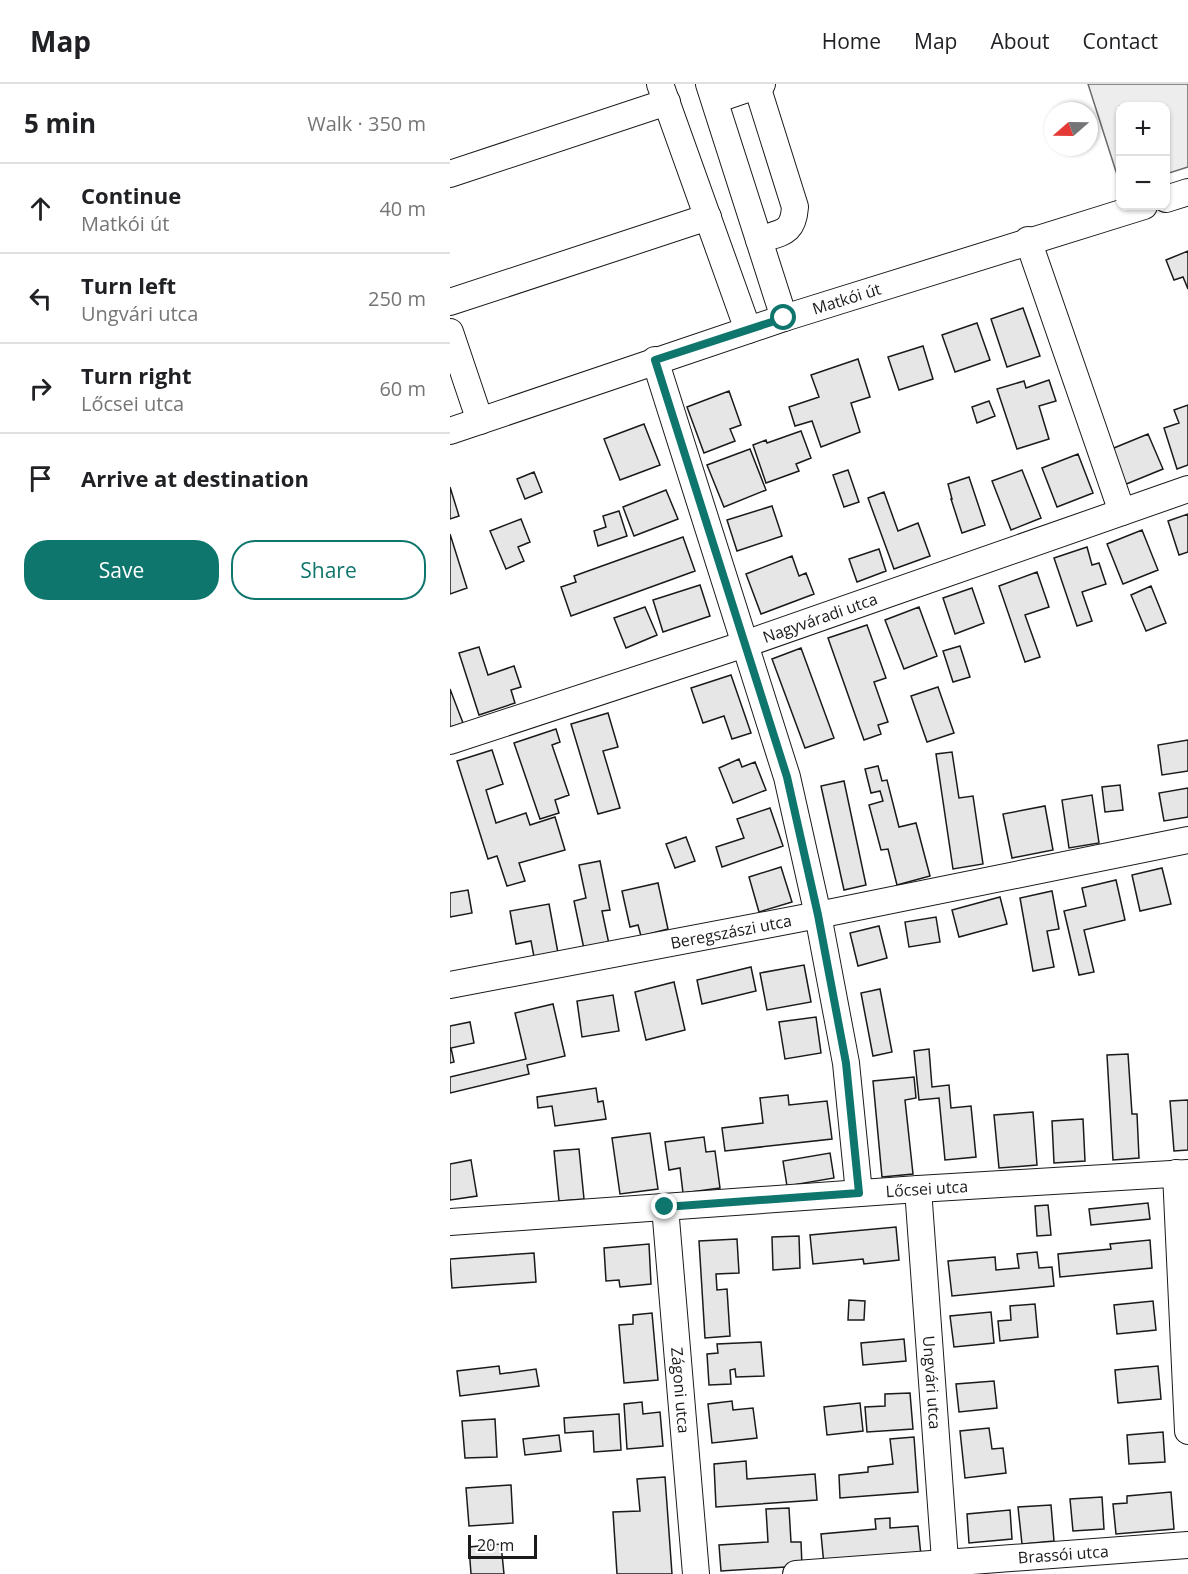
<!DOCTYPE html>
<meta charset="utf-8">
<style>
body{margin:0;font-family:"Open Sans",sans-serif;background:#f6f6f6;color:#202124}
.controls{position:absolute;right:18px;top:18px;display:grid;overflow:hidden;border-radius:12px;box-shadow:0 2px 4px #0004}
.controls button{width:54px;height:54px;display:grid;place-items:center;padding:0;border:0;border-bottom:2px solid #e0e0e0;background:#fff;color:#202124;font:30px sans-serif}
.compass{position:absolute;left:594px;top:18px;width:54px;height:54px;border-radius:50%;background:#fff;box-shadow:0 2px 4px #0004;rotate:250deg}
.scale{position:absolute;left:18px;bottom:15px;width:69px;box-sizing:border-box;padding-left:6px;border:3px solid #1a1a1a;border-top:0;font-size:16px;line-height:21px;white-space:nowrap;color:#1a1a1a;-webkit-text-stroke:4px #fff;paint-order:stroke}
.stop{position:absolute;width:18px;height:18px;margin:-14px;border:4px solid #0f766e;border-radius:50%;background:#fff}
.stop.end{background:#0f766e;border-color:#fff;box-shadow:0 2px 6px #0008}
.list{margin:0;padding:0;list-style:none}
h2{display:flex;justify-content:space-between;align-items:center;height:78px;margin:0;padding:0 24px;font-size:26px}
h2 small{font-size:20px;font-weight:400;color:#757577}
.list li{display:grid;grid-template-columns:39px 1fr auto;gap:18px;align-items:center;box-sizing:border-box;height:90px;padding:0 24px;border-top:2px solid #e0e0e0}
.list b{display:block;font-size:22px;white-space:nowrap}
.list p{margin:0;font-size:20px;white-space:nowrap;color:#757577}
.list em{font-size:20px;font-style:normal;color:#757577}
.actions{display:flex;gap:12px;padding:18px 24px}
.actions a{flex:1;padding:14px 0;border:2px solid #0f766e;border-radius:24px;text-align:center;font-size:21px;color:#0f766e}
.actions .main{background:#0f766e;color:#fff}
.icon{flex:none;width:33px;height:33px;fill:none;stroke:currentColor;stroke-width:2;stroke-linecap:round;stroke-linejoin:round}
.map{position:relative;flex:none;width:738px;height:1490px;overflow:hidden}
header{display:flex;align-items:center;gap:36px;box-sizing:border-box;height:84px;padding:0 30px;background:#fff;border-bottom:2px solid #e0e0e0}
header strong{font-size:28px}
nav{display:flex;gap:33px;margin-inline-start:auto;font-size:21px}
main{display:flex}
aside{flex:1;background:#fff}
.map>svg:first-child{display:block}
</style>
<header>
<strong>Map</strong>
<nav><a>Home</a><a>Map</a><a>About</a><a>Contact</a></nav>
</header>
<main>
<aside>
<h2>5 min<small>Walk · 350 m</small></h2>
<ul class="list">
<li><svg class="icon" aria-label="ahead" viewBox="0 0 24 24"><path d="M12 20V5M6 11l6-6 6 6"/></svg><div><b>Continue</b><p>Matkói út</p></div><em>40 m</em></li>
<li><svg class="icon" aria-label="left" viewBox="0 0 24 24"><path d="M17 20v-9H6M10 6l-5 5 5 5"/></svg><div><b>Turn left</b><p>Ungvári utca</p></div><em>250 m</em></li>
<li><svg class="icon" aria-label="right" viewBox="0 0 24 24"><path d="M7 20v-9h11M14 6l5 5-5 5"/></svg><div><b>Turn right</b><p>Lőcsei utca</p></div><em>60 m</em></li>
<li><svg class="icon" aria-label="arrive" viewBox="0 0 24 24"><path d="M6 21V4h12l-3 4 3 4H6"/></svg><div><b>Arrive at destination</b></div></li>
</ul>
<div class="actions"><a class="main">Save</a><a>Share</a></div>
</aside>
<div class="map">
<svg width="738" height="1490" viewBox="0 0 738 1490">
<rect width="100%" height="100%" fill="#fff"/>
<path fill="#ededed" stroke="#6a6a6a" stroke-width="1.5" d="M638 0H738V83L716 90V22H670V100Z"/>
<path fill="#e6e6e6" stroke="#1a1a1a" stroke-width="1.5" d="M738 167V205L733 193 724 196 716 176Z
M573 224 590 272 557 283 541 235Z
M527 239 540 276 505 288 492 251Z
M473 262 483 295 449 306 438 273Z
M408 275 420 313 401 319 410 348 371 363 362 337 345 342 339 323 369 313 361 291Z
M599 296 606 317 589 322 599 355 567 365 547 305 574 297 576 304Z
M279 307 291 341 280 345 285 357 254 369 237 323Z
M539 317 545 332 527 339 522 323Z
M738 321V381L727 385 714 344 729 339 724 326Z
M194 340 210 381 170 396 154 355Z
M351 347 361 374 346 380 349 387 316 399 303 361 316 356 317 359Z
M698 350 713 385 674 401 659 366Z
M300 365 316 406 274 423 257 381Z
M628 370 643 409 607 423 592 384Z
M398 386 409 418 394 423 383 391Z
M572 386 591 434 561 446 542 397Z
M84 388 92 408 75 415 67 395Z
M519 393 535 441 512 449 501 415H502L498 400Z
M0 403 9 432 0 435Z
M216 406 228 435 184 452 173 423Z
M434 408 448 447 468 439 480 472 444 485 418 414Z
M322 422 332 452 287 467 277 436Z
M169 427 177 452 148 462 144 447 156 443 153 432Z
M738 430V468L729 471 718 437Z
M71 435 80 458 68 463 74 477 56 485 40 447Z
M692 446 708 486 673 500 657 460Z
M0 450 17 504 0 510Z
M233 453 245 487 121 532 111 503 126 498 124 492Z
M637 463 642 481 649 479 656 500 632 508 642 537 627 542 604 474Z
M429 465 436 487 407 498 399 475Z
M342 472 349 492 356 489 364 510 311 530 296 490Z
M587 488 599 523 575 531 590 573 575 578 549 502Z
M250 501 260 532 213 548 203 516Z
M701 502 716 539 696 547 681 511Z
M522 504 534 539 505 550 493 514Z
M195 523 207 551 176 564 164 534Z
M469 523 487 572 454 585 435 536Z
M417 541 436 594 424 598 438 638 428 641 431 650 414 656 378 554Z
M510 562 520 593 503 598 493 567Z
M29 563 38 591 64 582 71 603 61 606 65 619 29 631 9 569Z
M351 564 384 654 355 664 322 575Z
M281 591 301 649 282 655 274 632 253 639 241 604Z
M488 603 504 649 477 658 461 612Z
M0 605 13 639 0 643Z
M158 629 168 663 153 667 170 724 148 730 121 640Z
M106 645 110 658 102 661 119 711 105 716 109 729 90 735 64 659Z
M738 656V687L712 691 708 661Z
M42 666 53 700 36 706 46 739 76 729 80 741 105 733 115 766 69 779 75 797 57 802 47 772 38 775 7 677Z
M502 668 509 714 523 712 533 780 503 785 486 670Z
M289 675 292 683 305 678 316 706 283 719 269 684Z
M428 682 432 697 437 696 449 743 466 739 480 792 447 801 438 765 431 766 419 721 433 717 430 707 421 709 415 685Z
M394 697 416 801 394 806 371 702Z
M670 701 673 726 655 728 652 703Z
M738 704V733L714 737 709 709Z
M642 711 649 759 619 764 612 716Z
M595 722 603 766 562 774 553 730Z
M320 724 333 762 272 783 266 763 294 754 287 735Z
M236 753 245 777 225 784 216 760Z
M150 777 160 826 152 827 159 860 134 865 124 817 136 814 129 781Z
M331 783 342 818 309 828 299 793Z
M712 784 721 820 690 827 682 791Z
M666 796 675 836 634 846 644 888 629 891 614 827 636 822 632 804Z
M208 799 218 845 191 852 188 841 180 843 172 807Z
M18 806 22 829 0 833V809Z
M602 807 609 845 597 847 604 883 583 887 570 814Z
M550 813 557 840 509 853 502 826Z
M99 820 108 869 84 873 81 857 66 860 60 827Z
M486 833 490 858 459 863 455 838Z
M429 842 437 874 408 882 400 849Z
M354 881 361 918 317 926 310 889Z
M301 883 306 907 252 920 247 896Z
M224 898 235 946 196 956 185 908Z
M430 905 442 968 423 972 411 909Z
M163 911 169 947 132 953 127 917Z
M103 920 115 972 77 981 79 990 0 1009V993L76 975 65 929Z
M366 933 371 969 335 975 329 938Z
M20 938 24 959 1 964 4 978 0 979V942Z
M479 965 482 1003 499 1001 501 1024 521 1022 526 1073 495 1076 489 1014 469 1016 464 967Z
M678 970 682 1030H687L689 1074 663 1076 657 971Z
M464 993 466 1014 455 1016 463 1090 432 1093 423 997Z
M146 1004 148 1018 153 1017 156 1035 105 1042 102 1022 88 1024 87 1013Z
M338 1011 339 1021 377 1017 382 1055 275 1067 272 1044 313 1039 310 1014Z
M738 1016V1066L724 1067 720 1017Z
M583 1028 587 1081 549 1084 544 1031Z
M633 1035 635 1077 604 1079 602 1037Z
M200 1049 208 1105 170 1110 162 1054Z
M254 1053 256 1068 265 1067 270 1104 233 1109 230 1084 219 1086 215 1058Z
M129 1065 134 1115 109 1117 104 1067Z
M380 1069 384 1094 337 1102 333 1077Z
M21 1076 27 1112 0 1116V1080Z
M698 1119 700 1135 641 1141 639 1125Z
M598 1121 601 1151 587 1152 585 1122Z
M446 1143 449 1176 414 1180 413 1175 363 1180 360 1151Z
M349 1152 350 1184 323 1186 322 1153Z
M287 1155 289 1189 266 1190 267 1206 277 1205 280 1252 255 1254 249 1157Z
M700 1156 702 1184 610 1193 608 1170 661 1165 660 1160Z
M199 1160 201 1200 170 1203 169 1196 156 1197 154 1164Z
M587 1168 589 1184 602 1183 604 1202 502 1212 498 1177 545 1173 546 1186 569 1184 567 1170Z
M84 1169 86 1198 2 1204 0 1175Z
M399 1216 415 1217 414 1236H398Z
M703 1217 706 1246 667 1250 664 1221Z
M585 1220 588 1253 550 1257 548 1237 561 1236 560 1222Z
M541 1228 544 1259 504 1263 500 1232Z
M202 1229 208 1296 174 1299 169 1241 183 1240V1231Z
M454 1255 456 1277 413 1281 411 1259Z
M311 1258 314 1292 286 1293 285 1285 280 1286 281 1300 259 1301 257 1270 268 1269 267 1260Z
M49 1282 50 1290 86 1285 89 1302 10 1312 7 1287Z
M708 1282 711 1315 668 1319 665 1286Z
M544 1297 547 1324 509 1328 506 1300Z
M460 1309 463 1345 417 1348 415 1323 435 1322V1310Z
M282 1317 283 1326 303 1324 307 1354 262 1359 258 1320Z
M192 1318 193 1330 210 1328 213 1362 177 1365 174 1320Z
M410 1319 413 1347 377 1351 374 1323Z
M169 1330 171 1366 144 1368 143 1347 115 1349 114 1334Z
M45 1335 47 1373 15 1374 12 1337Z
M539 1344 542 1365 553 1364 556 1389 515 1394 510 1347Z
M713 1348 715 1378 679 1380 677 1351Z
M109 1351 111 1367 75 1371 73 1355Z
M464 1353 468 1408 390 1414 389 1391 418 1388V1383L443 1380 440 1355Z
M296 1377 297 1395 365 1390 367 1416 266 1423 264 1380Z
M215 1393 222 1490H167L163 1428 190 1427 187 1395Z
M61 1401 63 1439 19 1442 16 1404Z
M721 1408 724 1445 666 1450 663 1420 677 1419V1412Z
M652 1413 654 1445 623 1447 620 1415Z
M601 1421 604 1457 572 1460 568 1423Z
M339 1424 341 1458H351L352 1482 271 1487 269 1461 318 1458 316 1425Z
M560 1426 562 1455 519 1459 517 1430Z
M440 1434V1444L468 1442 471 1472 374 1481 371 1450 426 1445 425 1435Z
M51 1460 54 1490H21L19 1463Z"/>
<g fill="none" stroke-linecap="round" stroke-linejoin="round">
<g stroke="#1a1a1a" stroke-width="28">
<g id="minor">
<path d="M210 0 298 246"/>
<path d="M259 0 334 234"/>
<path d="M307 2 345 123C343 150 332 148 309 156"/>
<path d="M265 16 312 0"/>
<path d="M0 90 217 18"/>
<path d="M716 115 738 108"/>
<path d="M578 156 672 428"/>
<path d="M0 218 258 133"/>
<path d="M0 248 30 337"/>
<path d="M205 276 337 693 368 831 396 979 409 1109"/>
<path id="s1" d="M0 347 334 234 694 122"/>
<path id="s2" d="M0 657 295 560 738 405"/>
<path id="s3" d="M0 901 368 831 738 756"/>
<path d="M726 1089 738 1347"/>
<path id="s4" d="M468 1105 496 1490"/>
<path id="s5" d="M215 1123 246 1490"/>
<path id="s6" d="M0 1138 468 1105 738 1089"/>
<path id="s7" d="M346 1490 738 1461"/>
</g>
</g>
<use href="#minor" stroke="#fff" stroke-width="26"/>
</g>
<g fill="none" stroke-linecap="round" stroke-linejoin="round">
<path stroke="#0f766e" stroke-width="8" d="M215 1123 409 1109 396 979 368 831 337 693 205 276 334 234"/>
</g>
<g text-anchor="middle" stroke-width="4.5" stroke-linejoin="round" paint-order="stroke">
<g font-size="16" fill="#1a1a1a" stroke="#fff">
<text dy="6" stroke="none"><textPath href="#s1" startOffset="418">Matkói út</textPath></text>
<text dy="6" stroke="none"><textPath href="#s2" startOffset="390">Nagyváradi utca</textPath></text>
<text dy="6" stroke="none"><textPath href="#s3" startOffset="286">Beregszászi utca</textPath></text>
<text dy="6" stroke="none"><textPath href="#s6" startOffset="478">Lőcsei utca</textPath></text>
<text dy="6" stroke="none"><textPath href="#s4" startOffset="194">Ungvári utca</textPath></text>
<text dy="6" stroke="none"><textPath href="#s5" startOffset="184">Zágoni utca</textPath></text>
<text dy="6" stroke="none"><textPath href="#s7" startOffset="268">Brassói utca</textPath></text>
</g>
</g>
</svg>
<div class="controls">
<button>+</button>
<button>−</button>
</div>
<svg class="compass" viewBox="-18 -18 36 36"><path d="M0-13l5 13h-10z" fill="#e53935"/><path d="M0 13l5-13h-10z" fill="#757577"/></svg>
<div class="scale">20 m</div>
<div class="stop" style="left:334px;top:234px"></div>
<div class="stop end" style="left:215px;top:1123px"></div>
</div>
</main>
